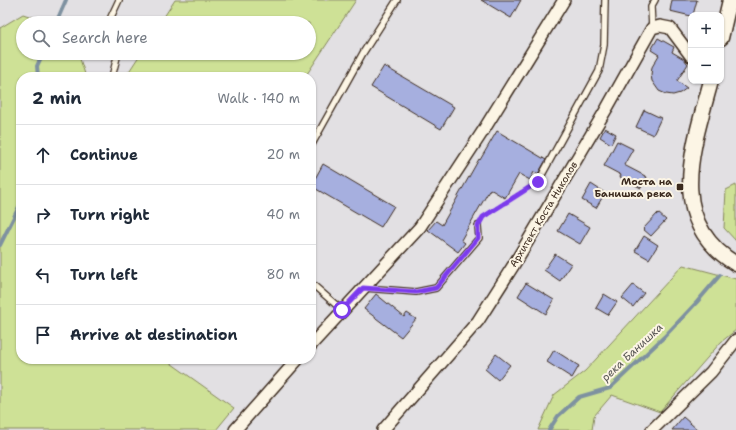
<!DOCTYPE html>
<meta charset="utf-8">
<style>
body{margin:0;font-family:"Shantell Sans",sans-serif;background:#f2f2f3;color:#1f2937}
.controls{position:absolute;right:12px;top:12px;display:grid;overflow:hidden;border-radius:8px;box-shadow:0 1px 3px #0004}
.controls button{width:36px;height:36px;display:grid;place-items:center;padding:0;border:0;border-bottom:1px solid #e0e1e3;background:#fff;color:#1f2937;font:20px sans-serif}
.stop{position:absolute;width:12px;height:12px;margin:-9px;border:3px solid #7c3aed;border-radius:50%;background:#fff}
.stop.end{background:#7c3aed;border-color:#fff;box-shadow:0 1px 4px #0008}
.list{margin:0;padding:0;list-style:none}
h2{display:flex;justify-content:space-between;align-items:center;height:52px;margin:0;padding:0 16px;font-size:17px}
h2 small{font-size:13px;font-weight:400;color:#747a83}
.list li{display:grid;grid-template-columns:26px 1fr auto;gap:12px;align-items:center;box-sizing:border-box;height:60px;padding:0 16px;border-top:1px solid #e0e1e3}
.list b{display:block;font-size:15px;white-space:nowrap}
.list em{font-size:13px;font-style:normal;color:#747a83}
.icon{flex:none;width:22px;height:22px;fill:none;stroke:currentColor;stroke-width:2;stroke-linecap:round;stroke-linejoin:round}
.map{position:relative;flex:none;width:736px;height:430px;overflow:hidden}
.search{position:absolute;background:#fff;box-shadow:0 1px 3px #0004;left:16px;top:16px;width:300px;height:44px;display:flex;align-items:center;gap:10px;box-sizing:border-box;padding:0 14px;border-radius:22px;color:#747a83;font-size:15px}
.panel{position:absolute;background:#fff;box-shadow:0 1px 3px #0004;left:16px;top:72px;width:300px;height:292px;border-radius:16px}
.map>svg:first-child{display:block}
</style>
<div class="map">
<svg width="736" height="430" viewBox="0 0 736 430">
<rect width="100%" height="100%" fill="#e2e0e3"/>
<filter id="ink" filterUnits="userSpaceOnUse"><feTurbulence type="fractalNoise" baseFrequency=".025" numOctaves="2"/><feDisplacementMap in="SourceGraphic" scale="8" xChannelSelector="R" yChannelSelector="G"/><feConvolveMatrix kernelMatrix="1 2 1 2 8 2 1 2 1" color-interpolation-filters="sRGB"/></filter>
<g filter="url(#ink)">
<path fill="#cee196" stroke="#84865a" d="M175 0H356L305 77H91L128 73 141 53H309V23H160Z
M23 14 50 23H23V53H78L86 77H21V359H165L234 408 216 430H0V28Z
M736 185V241L724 228 726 190Z
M683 265 736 279V330L721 342 660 412 612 395 594 416 592 430H538L554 395 585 371Z"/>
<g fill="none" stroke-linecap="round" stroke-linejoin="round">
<path stroke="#7e91a0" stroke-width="4" d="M56 23 66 0
M38 77 37 66 43 53
M0 245 21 203
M549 430 558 416 579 397 610 388 664 337 697 302 720 275"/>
</g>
<path fill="#a6afdf" stroke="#3b2a1e" d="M481 0H521L511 18Z
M672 0H697L693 15H691V16L670 11Z
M658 38 674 47 672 52 684 59 688 64 677 81 687 88 680 93 673 95 666 94 659 91 652 81 651 75 652 67 659 55 651 50Z
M384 66 454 107 441 129 371 87Z
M644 110 661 118 653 135 636 127Z
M605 128 616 134 611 144 600 137Z
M497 131 546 160 538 174 534 172 530 180 519 174 505 198 490 189 461 240 465 243 458 252 428 230 436 221 442 225 479 159 480 160Z
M617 141 633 149 624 165 647 177 641 188 620 177 621 175 604 166Z
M323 164 394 206 381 227 311 186Z
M591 184 605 193 596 208 582 200Z
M658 213 666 220 651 236 643 229Z
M568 214 590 227 580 244 558 231Z
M644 236 658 245 649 259 635 251Z
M555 254 571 264 560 281 544 270Z
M526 283 554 300 546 314 518 296Z
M633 285 644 293 633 307 622 298Z
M376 294 404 317 407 313 416 319 401 337 364 309Z
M604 294 617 302 608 315 596 308Z
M554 350 579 366 572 378 547 362Z
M496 354 510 365 498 380 485 369Z
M683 417 698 430H672Z"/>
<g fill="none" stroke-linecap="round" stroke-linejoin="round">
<g stroke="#3b2a1e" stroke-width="8">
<path id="service" d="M115 23 111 17 119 0
M652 28 651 7 655 0
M112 77 118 53
M311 146 363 53 397 0
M538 182 599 71 604 45 605 0
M311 283 342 310
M365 288 416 292 436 288 479 238 478 226"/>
</g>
<g stroke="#3b2a1e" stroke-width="14">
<path id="minor" d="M311 345 420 227 483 131 564 0
M235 430 298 359
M383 430 478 321 513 266 607 108 652 28 660 26 670 28 691 56
M652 430 711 372 736 340"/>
</g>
<g stroke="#3b2a1e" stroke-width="17">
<path id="tertiary" d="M721 38 730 0
M711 81C694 145 664 221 736 264"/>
</g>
<path stroke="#3b2a1e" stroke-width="2.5" stroke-dasharray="1 3" stroke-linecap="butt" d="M481 220 483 217 531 186"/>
<use href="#service" stroke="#fcf5e5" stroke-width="5.5"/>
<use href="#minor" stroke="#fcf5e5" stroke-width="11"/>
<use href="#tertiary" stroke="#fcf5e5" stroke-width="14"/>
</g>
</g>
<g fill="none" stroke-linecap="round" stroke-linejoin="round" filter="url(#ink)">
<path stroke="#7c3aed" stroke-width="5" d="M342 310 363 288 416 292 436 288 478 238V226L483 217 538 182"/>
</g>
<rect fill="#3b2a1e" stroke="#fcf5e5" stroke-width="1.5" x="676" y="183" width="8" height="8" rx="2"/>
<g text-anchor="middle" stroke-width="4" stroke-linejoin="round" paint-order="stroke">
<g font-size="10" font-weight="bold" fill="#3b2a1e" stroke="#fcf5e5" text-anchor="end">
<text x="672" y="185">Моста на<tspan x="672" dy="12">Банишка река</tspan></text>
</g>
<g font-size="10" fill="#3b2a1e" stroke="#fcf5e5">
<text transform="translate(543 214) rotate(-59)" y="4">Архитект Коста Николов</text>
</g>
<g font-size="11" font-style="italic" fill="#575554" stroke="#fcf5e5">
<text transform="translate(632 352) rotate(-43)" y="4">река Банишка</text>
</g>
</g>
</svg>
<div class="controls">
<button>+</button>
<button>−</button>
</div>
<div class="stop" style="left:342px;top:310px"></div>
<div class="stop end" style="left:538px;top:182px"></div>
<div class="search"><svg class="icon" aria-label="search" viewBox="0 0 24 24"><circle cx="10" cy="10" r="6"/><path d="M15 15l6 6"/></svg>Search here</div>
<section class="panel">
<h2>2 min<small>Walk · 140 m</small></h2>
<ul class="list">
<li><svg class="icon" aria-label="ahead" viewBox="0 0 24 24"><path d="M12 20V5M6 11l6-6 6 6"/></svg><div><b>Continue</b></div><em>20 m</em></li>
<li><svg class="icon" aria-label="right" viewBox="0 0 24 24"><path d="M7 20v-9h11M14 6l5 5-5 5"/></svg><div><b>Turn right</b></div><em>40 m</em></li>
<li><svg class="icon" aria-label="left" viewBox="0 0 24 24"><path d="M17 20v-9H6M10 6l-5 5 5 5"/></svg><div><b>Turn left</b></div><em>80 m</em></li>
<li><svg class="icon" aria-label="arrive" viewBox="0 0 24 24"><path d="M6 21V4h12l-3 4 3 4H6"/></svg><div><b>Arrive at destination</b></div></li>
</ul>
</section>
</div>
